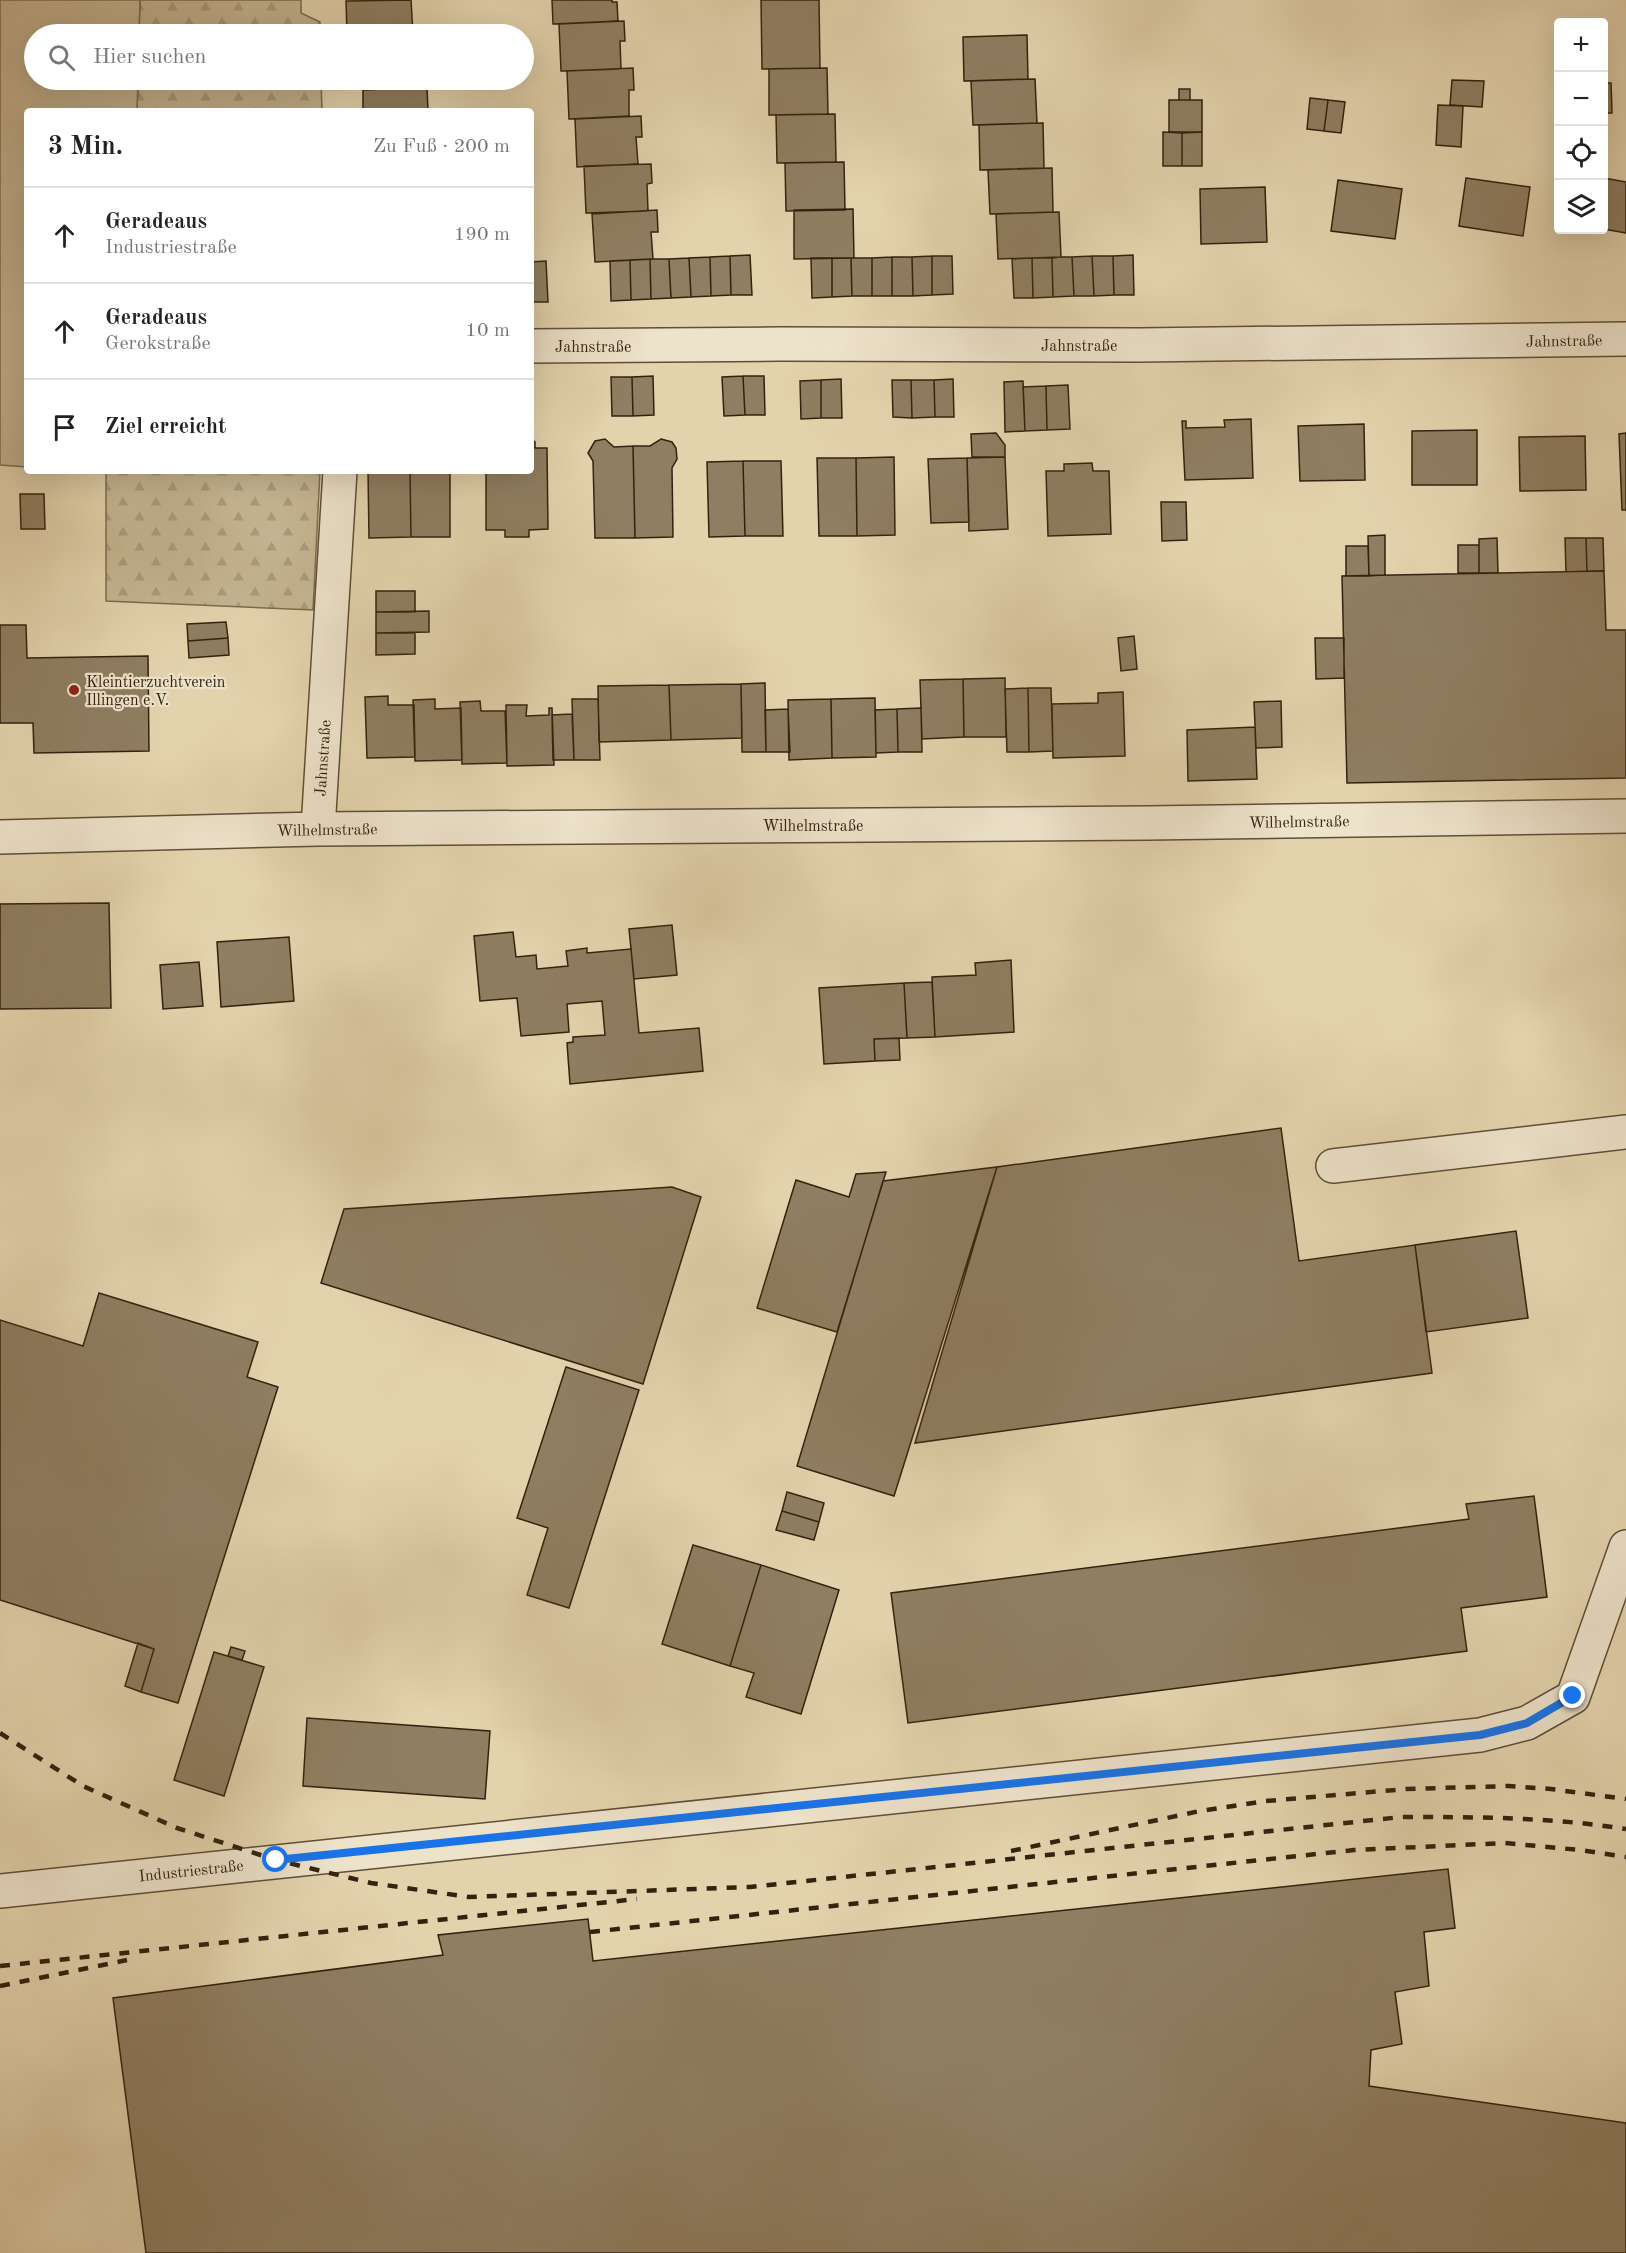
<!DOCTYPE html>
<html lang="de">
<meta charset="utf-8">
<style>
body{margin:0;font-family:"Old Standard TT",serif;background:#f6f6f6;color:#222}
.controls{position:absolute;right:18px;top:18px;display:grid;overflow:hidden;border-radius:6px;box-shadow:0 6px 24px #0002}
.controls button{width:54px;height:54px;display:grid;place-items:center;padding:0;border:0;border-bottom:2px solid #e0e0e0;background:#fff;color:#222;font:30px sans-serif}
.stop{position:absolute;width:18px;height:18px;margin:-14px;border:4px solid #1a73e8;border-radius:50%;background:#fff}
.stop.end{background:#1a73e8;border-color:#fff;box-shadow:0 2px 6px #0008}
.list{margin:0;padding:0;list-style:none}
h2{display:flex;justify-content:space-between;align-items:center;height:78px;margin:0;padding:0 24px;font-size:26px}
h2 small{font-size:20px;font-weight:400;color:#767676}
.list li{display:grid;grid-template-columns:39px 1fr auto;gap:18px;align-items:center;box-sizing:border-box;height:96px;padding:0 24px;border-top:2px solid #e0e0e0}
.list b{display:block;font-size:22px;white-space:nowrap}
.list p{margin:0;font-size:20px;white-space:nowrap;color:#767676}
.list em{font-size:20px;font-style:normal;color:#767676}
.icon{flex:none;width:33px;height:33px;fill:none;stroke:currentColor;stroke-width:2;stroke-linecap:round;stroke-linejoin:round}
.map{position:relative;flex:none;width:1626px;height:2253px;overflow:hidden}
.search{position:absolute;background:#fff;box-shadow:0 6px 24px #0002;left:24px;top:24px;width:510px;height:66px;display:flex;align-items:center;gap:15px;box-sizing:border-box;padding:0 21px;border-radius:33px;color:#767676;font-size:22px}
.panel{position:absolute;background:#fff;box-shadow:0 6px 24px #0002;left:24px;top:108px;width:510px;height:366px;border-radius:6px}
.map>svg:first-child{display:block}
</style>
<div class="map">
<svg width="1626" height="2253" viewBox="0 0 1626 2253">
<defs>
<pattern id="forest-firs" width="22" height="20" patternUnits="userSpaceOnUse" patternTransform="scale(1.5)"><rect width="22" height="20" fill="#c5b592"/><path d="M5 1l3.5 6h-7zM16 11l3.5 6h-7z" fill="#aa9b7d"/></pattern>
</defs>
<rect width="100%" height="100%" fill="#e3d3ad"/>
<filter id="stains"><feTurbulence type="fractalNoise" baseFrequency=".00333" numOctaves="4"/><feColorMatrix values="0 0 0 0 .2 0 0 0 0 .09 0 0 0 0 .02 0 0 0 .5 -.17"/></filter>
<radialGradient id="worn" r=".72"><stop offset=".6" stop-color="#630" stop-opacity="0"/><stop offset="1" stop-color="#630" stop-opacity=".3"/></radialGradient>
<path fill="url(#forest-firs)" stroke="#7c6c50" stroke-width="1.5" d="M140 0H301V13L320 22V34H139Z
M138 80H321L322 111H137Z
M106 471H320L313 610 106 601Z"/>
<path fill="#c5b592" stroke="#7c6c50" stroke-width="1.5" d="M0 0H140L139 34H34V80H138L137 111H27V467L0 465Z"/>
<path fill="#8f7e61" stroke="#34220f" stroke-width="1.5" d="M411 0 413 34H347L346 1Z
M552 0H612V2H617L618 21 553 24Z
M761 0H819L820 68 762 69Z
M624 21 625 41H620L621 69 561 71 559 24Z
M1027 35 1028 79 964 81 963 37Z
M633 68 634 90H629V116L569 119 567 71Z
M827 68 828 114 769 115V69Z
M1035 79 1037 123 973 125 971 81Z
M356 80H421V88L356 89Z
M1452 80 1484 81 1482 107 1450 105Z
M1604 83H1611L1612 113H1604Z
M427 87 428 111H363V90Z
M1179 89H1190V100H1179Z
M1310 98 1328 100 1324 131 1307 129Z
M1169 100H1202V132H1169Z
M1328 100 1345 102 1341 133 1324 131Z
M1438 105 1463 106 1461 147 1436 145Z
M835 114 836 162 777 163 776 115Z
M641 116 642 137H636L638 164 577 167 575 119Z
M1043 123 1044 168 980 170 979 125Z
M1163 132 1182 133V166H1163Z
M1202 132V166H1182V133Z
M844 162 845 210 786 211 785 163Z
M651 164 652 183 647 184 648 211 586 213 584 166Z
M1052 168 1053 212 990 214 988 170Z
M1466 178 1530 187 1523 236 1459 226Z
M1604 178 1626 182V233L1604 229Z
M1338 180 1402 189 1395 239 1331 231Z
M1265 187 1267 242 1201 244 1200 189Z
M853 209 854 258 794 259V210Z
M657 210 658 232H651L653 259 595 262 592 214Z
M1059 212 1061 257 998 259 996 214Z
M750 255 752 295H731L730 256Z
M1133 255 1134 295H1114L1113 256Z
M730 256 731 295 711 296 710 257Z
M932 256H952L953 294 932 295Z
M932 256V295L913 296 912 257Z
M1092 256H1113L1114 295 1094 296Z
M1092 256 1094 296H1074L1072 257Z
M710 257 711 296 691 297 689 258Z
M892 257H912L913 296H892Z
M892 257V296H872V258Z
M1061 257H1072L1074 296 1053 297 1052 258Z
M689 258 691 297 671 298 669 259Z
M811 258H832V297L812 298Z
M832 258H851L852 296 832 297Z
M851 258H872V296H852Z
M1032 258H1052L1053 297 1033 298Z
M1032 258 1033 298H1014L1012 259Z
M650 259H669L671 298 651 299Z
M650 259 651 299 631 300 630 260Z
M630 260 631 300 611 301 610 261Z
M546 261 548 302H531V262Z
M653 376 654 415 633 416 632 377Z
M743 376 745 415 724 416 722 377Z
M743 376H764L765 415H745Z
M611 377H632L633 416H612Z
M841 379 842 418H821V380Z
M953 379 954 417H935L934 380Z
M821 380V418L801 419 800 381Z
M892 380H911L912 418 893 417Z
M911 380H934L935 417 912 418Z
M1023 381 1025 431 1005 432 1004 382Z
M1068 385 1070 429 1047 430 1046 386Z
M1046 386 1047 430 1025 431 1023 387Z
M1251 419 1253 478 1185 480 1182 421H1186V428L1225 427 1224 420Z
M1364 424 1365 480 1300 481 1298 426Z
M1477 430V485H1412V431Z
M996 433 1005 445V457H972L971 434Z
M1626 433V510H1622L1619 434Z
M1585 436 1586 490 1520 491 1519 437Z
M531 438 535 442V448H547L548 529 529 530V537H505V530H486V471H531Z
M605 439 614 447 633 446 635 538H595L593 461 588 453 595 441Z
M661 439 672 442 676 448 677 459 672 468 673 537 635 538 633 446H650Z
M894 457 895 535 857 536 856 458Z
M1005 457 1008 529 969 531 967 458Z
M817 458H856L857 536H819Z
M967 458 969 522 931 523 928 459Z
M743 461 745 536 709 537 707 462Z
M743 461H781L783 536H745Z
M1092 463 1093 471H1109L1111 534 1048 536 1046 471H1064V464Z
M368 471H410L411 537 369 538Z
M410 471H450V537H411Z
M20 494H44L45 529H21Z
M1161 502H1186L1187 540 1162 541Z
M1385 535V575L1369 576 1368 536Z
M1497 538 1498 573H1479V539Z
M1565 538H1586L1587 571 1566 572Z
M1586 538H1603L1604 571H1587Z
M1458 545H1479V573H1458Z
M1346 546H1368L1369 576H1346Z
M1604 571 1606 630H1626V778L1347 783 1342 576Z
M376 591H415V612H376Z
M429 611V632L376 633V612Z
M226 622 228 638 188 641 187 624Z
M0 625H26L27 658 148 656 149 751 34 753 33 723H0Z
M376 633H415V654L376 655Z
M1134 636 1137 669 1121 671 1118 638Z
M228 638 229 655 189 658 188 641Z
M1315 638H1344V678L1316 679Z
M1005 678 1006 737H964L963 679Z
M963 679 964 737 922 739 920 680Z
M765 683 766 752H742L741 684Z
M741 684 742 738 671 740 669 685Z
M669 685 671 740 599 742 598 686Z
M1028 688 1029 752H1007L1005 689Z
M1028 688H1051L1053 751 1029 752Z
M1123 692 1125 756 1053 758 1052 704 1098 703V693Z
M388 696V705H414L415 757 367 758 365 697Z
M875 698 876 757 832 758 831 699Z
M435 699V709L461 708 462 760 415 761 413 700Z
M572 699H598L600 760H574Z
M831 699 832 758 789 760 788 700Z
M480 701 481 711H505L507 763 462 764 460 702Z
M1281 701 1282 747 1256 748 1254 702Z
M506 705H527L526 716 549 715V708H552L554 765 507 766Z
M921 708 922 752H898L897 709Z
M788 709 790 752H766L765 710Z
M897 709 898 752 876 753 875 710Z
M572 714 574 760H553L552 715Z
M1255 727 1257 779 1188 781 1187 730Z
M109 903 111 1008 0 1009V904Z
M672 925 677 975 634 979 629 929Z
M513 932 516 957 536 955 537 969 568 966 566 951 587 948V953L631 949 639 1033 699 1028 703 1071 570 1084 567 1043 573 1042V1037L605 1035 602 1001 567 1004 569 1032 521 1036 517 998 480 1001 474 936Z
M289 937 294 1001 221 1007 217 942Z
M1011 960 1014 1032 935 1037 932 977 976 975 975 963Z
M199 962 203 1006 163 1009 160 965Z
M932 982 935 1037 907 1038 904 983Z
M904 983 907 1038 874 1039 875 1061 824 1064 819 988Z
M899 1038 900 1060 875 1061 874 1039Z
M1281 1128 1299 1261 1415 1245 1432 1373 915 1443 997 1167Z
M997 1167 894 1496 797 1466 883 1181Z
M886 1172 837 1332 757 1308 796 1180 849 1197 856 1174Z
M672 1187 701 1197 643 1384 321 1283 344 1209Z
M1516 1231 1528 1318 1426 1332 1415 1245Z
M99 1293 258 1342 247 1377 278 1387 178 1703 141 1692 154 1649 0 1600V1320L83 1346Z
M566 1367 639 1390 569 1608 527 1595 548 1528 517 1518Z
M787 1492 824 1503 819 1522 782 1511Z
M1534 1496 1547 1597 1461 1608 1467 1651 908 1723 891 1593 1469 1519 1466 1504Z
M782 1511 819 1522 814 1540 776 1530Z
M693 1545 761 1565 730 1666 662 1644Z
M761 1565 839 1590 801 1714 746 1697 754 1673 730 1666Z
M138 1643 154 1649 141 1692 125 1686Z
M231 1647 245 1651 242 1660 228 1656Z
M214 1652 264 1667 224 1796 174 1780Z
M307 1718 490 1731 485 1799 303 1786Z
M1448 1869 1455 1928 1424 1932 1429 1986 1395 1992 1402 2044 1371 2050 1369 2086 1626 2123V2253H146L113 1998 443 1955 438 1935 588 1919 593 1961Z"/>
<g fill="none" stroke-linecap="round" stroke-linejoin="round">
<g stroke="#604e36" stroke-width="36">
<path id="minor" d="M531 346 780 344 1140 345 1626 339
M318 829 340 471
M0 837 318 829 1148 823 1626 816
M1333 1166 1626 1132
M0 1891 1480 1735 1527 1723 1573 1697 1626 1547"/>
</g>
<use href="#minor" stroke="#ede2ca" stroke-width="33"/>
<path stroke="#34220f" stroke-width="4.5" stroke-dasharray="10 10" stroke-linecap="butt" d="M0 1733 83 1786 177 1828 276 1860 371 1883 469 1897 750 1887 1401 1817C1479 1817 1549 1817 1626 1829
M1011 1851 1200 1811 1266 1801 1406 1789 1509 1786 1551 1789 1626 1799
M590 1932 1354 1850 1505 1843 1580 1850 1626 1857
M0 1966 637 1899
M0 1986 127 1960"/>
</g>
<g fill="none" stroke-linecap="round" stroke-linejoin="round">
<path stroke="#1a73e8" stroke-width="8" d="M276 1860 1480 1735 1527 1723 1573 1696"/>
</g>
<circle fill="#8f2418" stroke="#ede2ca" stroke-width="2" cx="74" cy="690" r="6"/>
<g text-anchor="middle" stroke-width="4.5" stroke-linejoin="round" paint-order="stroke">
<g font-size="16" fill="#34220f" stroke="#ede2ca">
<text transform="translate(1564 340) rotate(-1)" y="6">Jahnstraße</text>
<text x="1079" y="351">Jahnstraße</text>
<text x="593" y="352">Jahnstraße</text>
<text transform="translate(322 758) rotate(-86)" y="6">Jahnstraße</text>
<text transform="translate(1299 821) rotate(-1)" y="6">Wilhelmstraße</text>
<text x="813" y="831">Wilhelmstraße</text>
<text transform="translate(327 829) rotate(-1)" y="6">Wilhelmstraße</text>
<text transform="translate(191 1870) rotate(-6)" y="6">Industriestraße</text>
</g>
<g font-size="16" fill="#34220f" stroke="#ede2ca" text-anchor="start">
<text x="86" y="687">Kleintierzuchtverein<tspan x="86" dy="18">Illingen e.V.</tspan></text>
</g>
</g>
<rect width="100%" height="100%" filter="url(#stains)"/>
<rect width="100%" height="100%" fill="url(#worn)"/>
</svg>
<div class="controls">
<button>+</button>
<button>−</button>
<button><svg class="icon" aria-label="locate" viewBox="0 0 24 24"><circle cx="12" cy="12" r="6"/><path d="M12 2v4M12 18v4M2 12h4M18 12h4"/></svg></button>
<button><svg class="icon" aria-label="layers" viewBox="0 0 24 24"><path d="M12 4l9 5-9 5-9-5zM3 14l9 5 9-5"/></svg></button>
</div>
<div class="stop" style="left:276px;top:1860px"></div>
<div class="stop end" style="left:1573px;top:1696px"></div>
<div class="search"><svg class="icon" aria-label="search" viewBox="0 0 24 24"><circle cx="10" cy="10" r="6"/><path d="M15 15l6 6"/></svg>Hier suchen</div>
<section class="panel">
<h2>3 Min.<small>Zu Fuß · 200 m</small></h2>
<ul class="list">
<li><svg class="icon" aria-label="ahead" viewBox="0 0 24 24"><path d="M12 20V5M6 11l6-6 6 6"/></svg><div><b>Geradeaus</b><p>Industriestraße</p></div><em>190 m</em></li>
<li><svg class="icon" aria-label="ahead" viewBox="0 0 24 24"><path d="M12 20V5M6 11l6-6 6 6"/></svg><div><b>Geradeaus</b><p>Gerokstraße</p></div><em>10 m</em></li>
<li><svg class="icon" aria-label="arrive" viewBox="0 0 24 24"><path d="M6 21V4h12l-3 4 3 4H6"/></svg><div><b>Ziel erreicht</b></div></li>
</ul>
</section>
</div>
